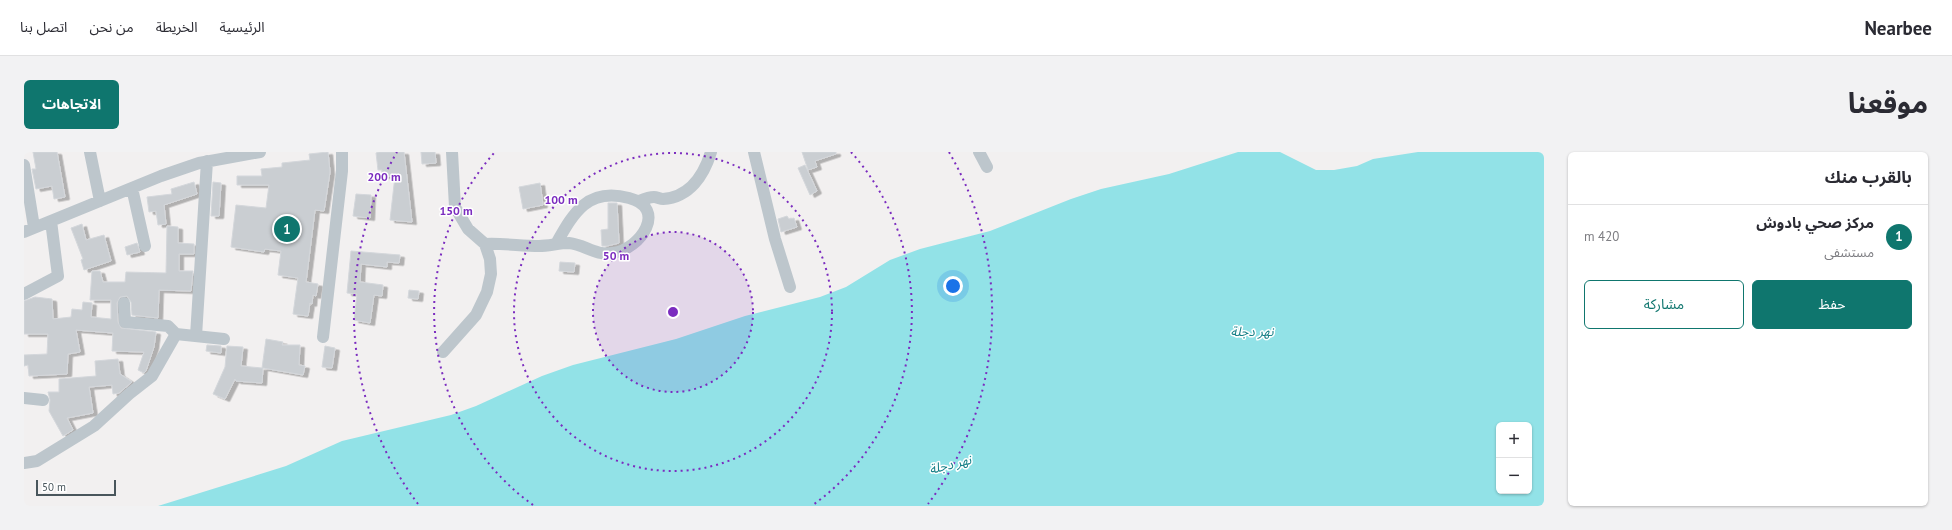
<!DOCTYPE html>
<html lang="ar">
<meta charset="utf-8">
<style>
body{margin:0;font-family:"PT Sans","Noto Sans Arabic",sans-serif;background:#f2f2f3;color:#2b2b33;direction:rtl}
.controls{position:absolute;right:12px;bottom:12px;display:grid;overflow:hidden;border-radius:6px;box-shadow:0 1px 3px #0004}
.controls button{width:36px;height:36px;display:grid;place-items:center;padding:0;border:0;border-bottom:1px solid #e1e1e2;background:#fff;color:#2b2b33;font:20px sans-serif}
.scale{position:absolute;left:12px;bottom:10px;width:80px;box-sizing:border-box;padding-left:4px;border:2px solid #49565c;border-top:0;font-size:11px;line-height:14px;white-space:nowrap;color:#49565c;-webkit-text-stroke:3px #fff;paint-order:stroke}
.you{position:absolute;left:929px;top:134px;width:14px;height:14px;margin:-10px;border:3px solid #fff;border-radius:50%;background:#1a73e8;box-shadow:0 0 0 6px #1a73e833}
.badge{display:grid;place-items:center;width:26px;height:26px;border-radius:50%;background:#0f766e;color:#fff;font-size:13px;font-weight:700}
.pin{position:absolute;translate:-50% -50%;border:2px solid #fff;box-shadow:0 1px 4px #0006}
.list{margin:0;padding:0;list-style:none}
h2{display:flex;justify-content:space-between;align-items:center;height:52px;margin:0;padding:0 16px;font-size:17px}
h2 small{font-size:13px;font-weight:400;color:#7c7c81}
.list li{display:grid;grid-template-columns:26px 1fr auto;gap:12px;align-items:center;box-sizing:border-box;height:64px;padding:0 16px;border-top:1px solid #e1e1e2}
.list b{display:block;font-size:15px;white-space:nowrap}
.list p{margin:0;font-size:13px;white-space:nowrap;color:#7c7c81}
.list em{font-size:13px;font-style:normal;color:#7c7c81}
.actions{display:flex;gap:8px;padding:12px 16px}
.actions a{flex:1;padding:9px 0;border:1px solid #0f766e;border-radius:6px;text-align:center;font-size:14px;color:#0f766e}
.actions .main{background:#0f766e;color:#fff}
.map{position:relative;flex:none;width:1520px;height:354px;overflow:hidden;direction:ltr;border-radius:6px}
header{display:flex;align-items:center;gap:24px;box-sizing:border-box;height:56px;padding:0 20px;background:#fff;border-bottom:1px solid #e1e1e2}
header strong{font-size:19px}
nav{display:flex;gap:22px;margin-inline-start:auto;font-size:14px}
.intro{display:flex;align-items:center;justify-content:space-between;box-sizing:border-box;height:96px;padding:0 24px}
h1{margin:0;font-size:28px}
.button{padding:10px 18px;border-radius:6px;background:#0f766e;color:#fff;font-size:14px;font-weight:700}
main{display:flex;gap:24px;padding:0 24px}
aside{flex:1;background:#fff;border-radius:6px;box-shadow:0 1px 3px #0004}
.map>svg:first-child{display:block}
</style>
<header>
<strong>Nearbee</strong>
<nav><a>الرئيسية</a><a>الخريطة</a><a>من نحن</a><a>اتصل بنا</a></nav>
</header>
<div class="intro"><h1>موقعنا</h1><a class="button">الاتجاهات</a></div>
<main>
<aside>
<h2>بالقرب منك<small></small></h2>
<ul class="list">
<li><span class="badge">1</span><div><b>مركز صحي بادوش</b><p>مستشفى</p></div><em>420 m</em></li>
</ul>
<div class="actions"><a class="main">حفظ</a><a>مشاركة</a></div>
</aside>
<div class="map">
<svg width="1520" height="354" viewBox="0 0 1520 354">
<defs>
<filter id="shadow"><feDropShadow dx="4.5" dy="2.5" stdDeviation="0" flood-color="#0004"/></filter>
</defs>
<rect width="100%" height="100%" fill="#f2f0f0"/>
<path fill="#92e2e7" fill-rule="evenodd" d="M1214 0H1256L1292 18H1310L1333 14 1349 7 1394 0H1520V354H134L262 314 318 289 427 263 452 254 518 224 549 213 652 187 721 164 796 145 822 135 866 108 896 97 966 79 1047 47 1077 37 1145 22ZM1475 273H1505V339H1475Z"/>
<path fill="#caced2" stroke="#d4d7db" filter="url(#shadow)" d="M9 0H33L41 45 30 47 28 34 12 37 8 17H12Z
M304 0 306 20 300 59 291 58 282 130 294 132 292 144 289 143 288 152 286 151 284 164 269 162 274 126 254 123 257 99 241 97 240 100 207 95 212 53 242 56 245 33H213V24H238L237 17 258 15V11L286 8 285 2Z
M355 0H380L388 70 366 68 371 24H358V18H354L352 1Z
M397 0H411L412 11 398 12Z
M778 0H812V2L791 9 793 15 784 18Z
M781 13 793 39 786 43 774 16Z
M170 30 173 42 140 53 142 72 134 73 132 59 125 60 123 45 148 42 147 37Z
M189 30 197 31 195 64H187Z
M516 31 519 53 499 57 495 35Z
M332 42 347 43 346 66 329 64Z
M584 51H593L595 91 583 94H578L577 78 584 77Z
M763 64 765 67 770 66 773 75 757 80 754 67Z
M58 72 62 88 80 83 87 109 60 118 57 108 59 107 47 76Z
M143 74 154 75V91L170 92V102H155V119H169L167 139 135 138 134 166 108 163 107 150 103 144 96 145 93 151 94 170 97 176 132 180 130 195 122 219 120 221 114 218 120 200 88 199 89 181 52 178 56 200 44 202 43 222 5 224 4 213 0 214V203L23 202 24 182H0V149L11 145 28 147 29 167 47 165 48 157 58 158 59 150 68 151 67 165 87 167V148H66L68 119H76L79 130H101L102 120 142 121Z
M113 91 116 100 103 103 101 95Z
M327 99 376 103 375 111 363 110V115L337 112 336 130 359 133 358 144 350 143 346 171 330 168 333 142 323 141Z
M536 110 551 111 550 120 535 119Z
M385 138 395 139 394 147 384 146Z
M242 187 259 190 258 193H276L275 213 281 214 279 223 239 216 238 231 212 229 211 227 201 247 189 242 201 215 203 194 219 195 217 214 238 216Z
M183 193 197 194V201L182 199Z
M301 194 311 196 308 216 298 215Z
M94 207 96 222 108 230 95 241 89 242 88 233 65 235 69 261 43 266 49 278 39 284 25 259 26 248 24 240H35V227L72 224 71 209Z"/>
<g fill="none" stroke-linecap="round" stroke-linejoin="round">
<path stroke="#bdc6cc" stroke-width="12" d="M66 0 76 49
M730 0 751 87 766 135
M955 0 963 15
M0 13 10 75
M108 36 121 94
M615 49C620 47 626 45 630 45 633 45 636 47 639 47 666 45 680 23 687 0
M0 80 137 24 175 11 236 0
M461 92C479 91 497 94 515 94 525 94 535 91 545 91 562 93 571 104 589 101 617 97 644 56 605 46 564 35 550 60 532 92
M0 142 34 124 27 69
M100 151 101 170 144 174 152 182
M172 184 183 9
M299 185 318 19V0
M419 200 452 163 463 140 467 122 466 107 461 92 444 77 431 55 428 0
M0 246 19 248
M0 311 13 309 70 274 105 242 128 224 152 182 200 187"/>
</g>
<circle cx="649" cy="160" r="80" fill="#7b2cbf" fill-opacity=".12"/>
<g fill="none" stroke="#7b2cbf" stroke-width="2" stroke-dasharray="2 4">
<circle cx="649" cy="160" r="80"/>
<circle cx="649" cy="160" r="159"/>
<path d="M509 353A239 239 0 0 1 471 0M827 0A239 239 0 0 1 789 353"/>
<path d="M394 352A319 319 0 0 1 373 0M925 0A319 319 0 0 1 904 352"/>
</g>
<g text-anchor="middle" stroke-width="3" stroke-linejoin="round" paint-order="stroke">
<g font-size="13" font-style="italic" fill="#157f86" stroke="#fff">
<text x="1228" y="184">نهر دجلة</text>
<text transform="translate(926 312) rotate(-14)" y="5">نهر دجلة</text>
</g>
</g>
<circle cx="649" cy="160" r="6" fill="#7b2cbf" stroke="#fff" stroke-width="2"/>
<g font-size="12" text-anchor="middle" font-weight="bold" fill="#7b2cbf" stroke="#fff" stroke-width="3" stroke-linejoin="round" paint-order="stroke">
<text x="360" y="29">200 m</text>
<text x="537" y="52">100 m</text>
<text x="432" y="63">150 m</text>
<text x="592" y="108">50 m</text>
</g>
</svg>
<div class="controls">
<button>+</button>
<button>−</button>
</div>
<div class="scale">50 m</div>
<div class="you"></div>
<div class="pin badge" style="left:263px;top:77px">1</div>
</div>
</main>
